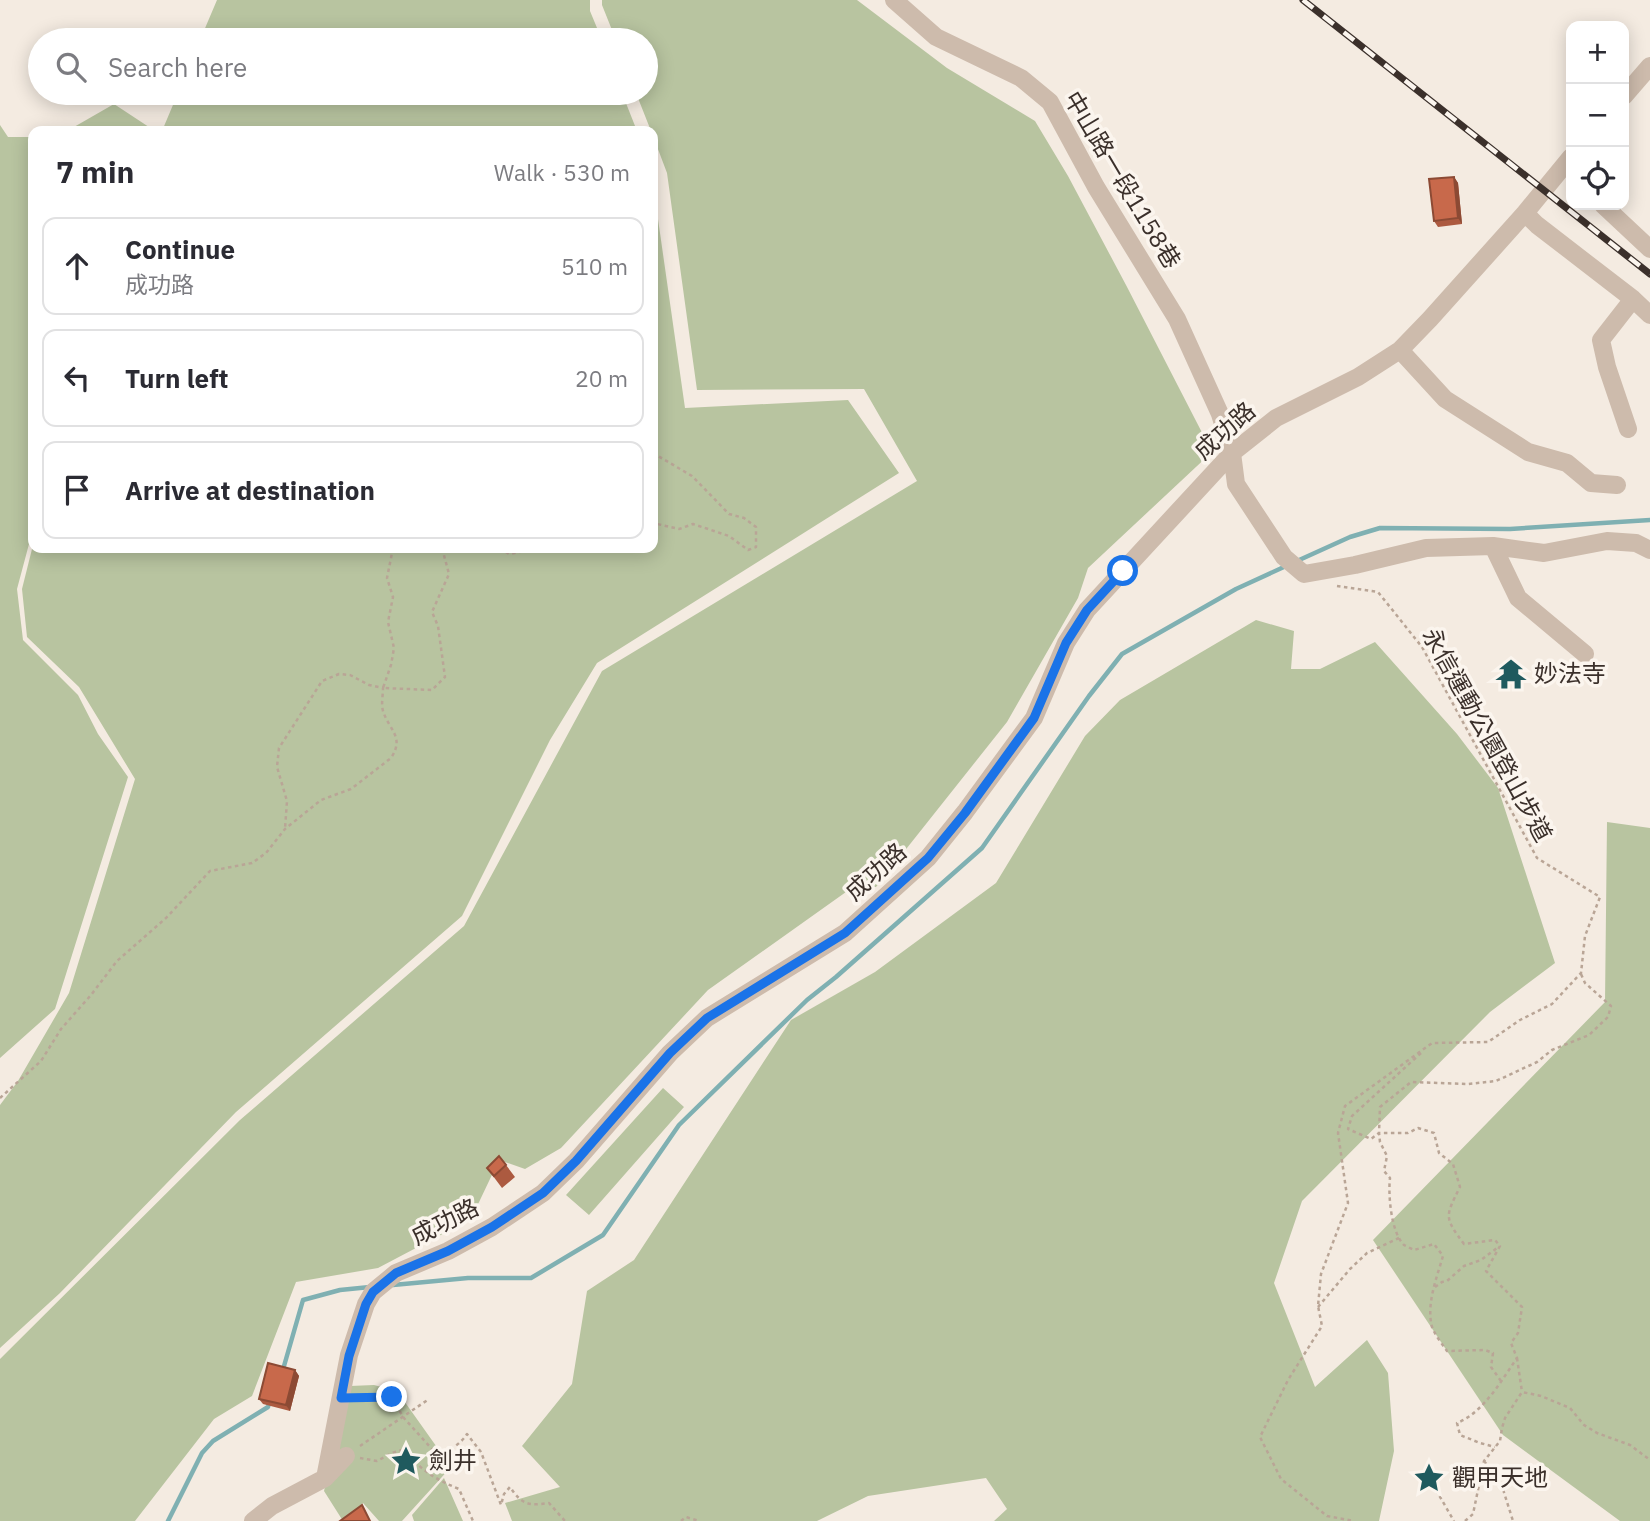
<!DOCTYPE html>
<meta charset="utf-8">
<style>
body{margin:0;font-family:"IBM Plex Sans","Noto Sans TC",sans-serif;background:#f7f7f7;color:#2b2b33}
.controls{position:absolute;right:21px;top:21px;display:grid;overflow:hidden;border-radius:14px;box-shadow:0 4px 18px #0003}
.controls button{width:63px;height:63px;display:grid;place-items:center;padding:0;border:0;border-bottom:2px solid #e1e1e2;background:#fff;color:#2b2b33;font:35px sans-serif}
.stop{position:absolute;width:21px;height:21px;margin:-16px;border:5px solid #1a73e8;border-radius:50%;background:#fff}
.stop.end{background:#1a73e8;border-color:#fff;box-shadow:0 2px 7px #0008}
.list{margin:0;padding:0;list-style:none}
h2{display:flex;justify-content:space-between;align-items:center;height:91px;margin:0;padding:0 28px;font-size:30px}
h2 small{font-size:23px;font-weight:400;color:#7c7c81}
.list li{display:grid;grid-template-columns:46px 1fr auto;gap:21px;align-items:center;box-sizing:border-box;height:98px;margin:0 14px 14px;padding:0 14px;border:2px solid #e1e1e2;border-radius:14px}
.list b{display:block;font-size:26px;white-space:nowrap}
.list p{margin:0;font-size:23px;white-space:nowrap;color:#7c7c81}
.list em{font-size:23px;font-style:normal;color:#7c7c81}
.icon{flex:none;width:38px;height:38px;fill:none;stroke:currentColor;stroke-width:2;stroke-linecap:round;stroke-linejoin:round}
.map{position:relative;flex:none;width:1650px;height:1521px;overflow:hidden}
.search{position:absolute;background:#fff;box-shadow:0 4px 18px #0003;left:28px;top:28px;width:630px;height:77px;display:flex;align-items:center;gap:18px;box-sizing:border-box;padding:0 24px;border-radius:38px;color:#7c7c81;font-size:26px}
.panel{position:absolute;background:#fff;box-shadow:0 4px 18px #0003;left:28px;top:126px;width:630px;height:427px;border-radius:14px}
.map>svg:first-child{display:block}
</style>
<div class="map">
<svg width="1650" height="1521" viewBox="0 0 1650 1521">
<rect width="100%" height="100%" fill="#f4ebe1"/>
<path fill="#b8c4a0" d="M217 0H590V11L602 40H200Z
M602 0H857L947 68 1035 121 1068 176 1126 285 1212 452 1088 568 1078 598 1007 722 876 887H853L708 990 561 1148 525 1169 499 1160 471 1219 378 1268 296 1282 252 1396 214 1419 135 1521H0V1359L240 1120 464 926 602 671 917 481 864 389 697 390 667 173 653 136V131H651L636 93H646V40H616L602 5Z
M178 93H622L637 131H162Z
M114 104 155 131H67Z
M0 125 8 137H33V529L17 589 23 640 78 695 98 734 128 777 55 1009 0 1058Z
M653 184 685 408 848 400 899 473 597 663 550 740 462 916 236 1112 60 1293 0 1348V1105L18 1081 69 993 135 779 79 687 27 637 22 589 33 545V548H653Z
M1256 620 1294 631 1291 669H1320L1375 642 1457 734 1498 788 1555 963 1490 1012 1302 1201 1274 1283 1315 1387 1367 1340 1388 1373 1394 1451 1379 1521H994L1007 1509 986 1478 868 1496 817 1521H512L505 1503 560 1487 522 1446 572 1384 587 1291 634 1260 791 1020 875 972 996 883 1085 736 1120 700Z
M1607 822 1650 828V1521H1620L1503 1435 1373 1240 1605 1002Z
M663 1088 684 1107 589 1215 566 1195Z
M374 1385 397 1391 451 1467 402 1521H379L363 1503 346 1521H343L324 1491 350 1386Z
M444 1478 463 1521H414L412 1515Z"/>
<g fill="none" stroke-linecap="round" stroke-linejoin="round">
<path stroke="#7fb0b2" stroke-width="4.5" d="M1297 561 1350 537 1380 528 1510 529 1650 520
M393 1285 468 1278H531L603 1235 679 1125 807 1000 836 977 982 848 1089 696 1122 654 1236 589 1286 566
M282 1373 303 1300 340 1290 370 1287
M168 1521 202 1453 213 1441 268 1407 270 1400"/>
<path stroke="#b9a596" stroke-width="2.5" stroke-dasharray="3.5 3.5" stroke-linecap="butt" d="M653 453 692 476 729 514 744 518 756 527V547L748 550 729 536 693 524 679 529 653 523
M393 548 387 578 393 597 388 622 394 648 391 665 383 688 432 690 445 677 438 626 432 612 449 574 442 548
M500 548 509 554 525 551 532 548
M1337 586 1378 592 1422 647 1537 858 1600 897 1585 936 1581 973 1552 1004 1520 1020 1488 1042 1432 1043 1345 1106 1338 1133 1348 1203 1321 1274 1318 1306 1322 1326 1288 1380 1260 1437 1281 1479 1327 1516 1354 1521
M1421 1053 1352 1116 1348 1129 1371 1139 1379 1133H1408L1418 1128 1434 1133 1439 1153 1453 1164 1460 1187C1445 1217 1444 1217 1464 1244L1495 1240 1500 1246 1486 1271 1522 1307 1518 1333 1511 1343 1517 1358C1501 1381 1484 1412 1457 1423L1460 1435 1480 1443 1495 1447
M0 1098 41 1061 61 1029 91 995 117 961 166 918 210 871 252 863 266 853 285 829 321 800 351 789 391 758C405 737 389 730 383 711 381 704 383 695 383 688L369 685 350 675 339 674 322 681 279 748 277 767 287 801 285 829
M1435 1287 1442 1282 1447 1281 1464 1266 1481 1260 1497 1248
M1318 1307 1350 1269 1367 1253 1399 1238
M1517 1358 1522 1392
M1501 1381 1491 1367 1493 1353 1485 1350 1447 1351C1442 1344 1435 1335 1432 1327 1426 1304 1437 1277 1443 1256L1434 1244 1414 1250C1412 1249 1406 1246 1404 1245 1391 1232 1388 1195 1390 1178L1384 1171 1387 1156 1380 1142 1379 1133 1380 1107 1411 1082 1468 1084 1496 1081 1537 1062 1552 1050 1589 1035 1608 1017 1611 1006 1585 983 1581 974
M359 1398 392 1397 403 1417 441 1459C449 1449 460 1445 467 1434L481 1452 501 1505 504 1494 510 1487C522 1505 529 1506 549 1503L565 1521
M360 1446 429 1399
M360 1458 377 1461 392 1453 405 1449C419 1470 437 1480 459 1489L473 1521
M1484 1461 1501 1483 1513 1521
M1429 1478 1454 1521
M681 1521 686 1517 699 1521
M1465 1521 1473 1514 1484 1461 1500 1441 1502 1428 1505 1418 1522 1392 1541 1396 1570 1408 1584 1425 1597 1433 1630 1445 1650 1460"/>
<path stroke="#cdbbac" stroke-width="18" d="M894 0 936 37 1021 78 1050 102 1096 187 1177 319 1220 414 1232 453 1236 484 1284 557 1304 574 1355 565 1426 548 1493 546 1544 553 1607 541 1636 543 1650 550
M1624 96 1650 66
M1603 205 1650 249
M1525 213 1537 225 1633 299 1650 315
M1400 350 1445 399 1528 452 1567 463 1591 483 1617 485
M1628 429 1607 367 1601 340 1633 299
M1493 546 1518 598 1585 654
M325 1478 346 1456
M253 1521 272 1506 325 1478 349 1355 366 1304 373 1292 396 1273 448 1251 492 1227 543 1193 576 1161 670 1053 707 1018 845 933 928 858 965 812 1034 718 1066 643 1087 610 1232 453 1276 418 1358 377 1400 350 1430 319 1525 213 1571 157"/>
<g stroke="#3b302b" stroke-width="7">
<path id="rail" d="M1303 0 1650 274"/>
</g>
<use href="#rail" stroke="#fbf5ee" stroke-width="4.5" stroke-dasharray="13" stroke-linecap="butt"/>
</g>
<path fill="#ac5a40" d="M1454 177 1458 183 1462 224 1438 227 1434 221Z
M506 1165 515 1177 502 1188 487 1168Z
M295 1370 299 1376 290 1411 263 1404 259 1399Z"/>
<path fill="#8c4a34" d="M1454 177 1458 183 1462 224 1458 218Z
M295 1370 299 1376 290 1411 286 1405Z"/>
<path fill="#c8694b" stroke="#8c4a34" stroke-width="2" d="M1454 177 1458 218 1434 221 1429 179Z
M499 1156 506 1165 494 1176 487 1168Z
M268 1363 295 1370 286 1405 259 1399Z
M362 1505 370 1521H340Z"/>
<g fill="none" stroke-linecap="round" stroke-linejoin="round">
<path stroke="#1a73e8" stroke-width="9" d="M392 1397 341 1398 349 1356 366 1304 373 1292 396 1273 448 1251 492 1227 543 1193 576 1161 670 1053 707 1018 845 933 928 858 965 813 1034 718 1066 643 1087 610 1123 571"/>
</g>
<defs>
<g id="temple-bare" transform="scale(2.415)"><path d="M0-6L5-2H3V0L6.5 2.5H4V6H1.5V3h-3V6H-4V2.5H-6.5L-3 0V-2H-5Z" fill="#1f5a5e" stroke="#fbf5ee" stroke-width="2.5" paint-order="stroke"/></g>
<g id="sight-bare" transform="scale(2.415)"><path d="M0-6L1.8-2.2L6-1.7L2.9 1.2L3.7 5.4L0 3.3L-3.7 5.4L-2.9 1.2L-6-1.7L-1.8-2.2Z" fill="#1f5a5e" stroke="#fbf5ee" stroke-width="2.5" paint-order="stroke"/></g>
</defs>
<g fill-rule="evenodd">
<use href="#temple-bare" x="1511" y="674"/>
<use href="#sight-bare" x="406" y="1461"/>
<use href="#sight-bare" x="1429" y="1478"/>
</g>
<g text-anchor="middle" stroke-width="7" stroke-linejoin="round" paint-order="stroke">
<g font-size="24" fill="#3b302b" stroke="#fbf5ee">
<text transform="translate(1122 180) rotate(59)" y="8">中山路一段1158巷</text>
<text transform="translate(1225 431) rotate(-42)" y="8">成功路</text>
<text transform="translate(1487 735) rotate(61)" y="8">永信運動公園登山步道</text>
<text transform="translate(876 872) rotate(-42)" y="8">成功路</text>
<text transform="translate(445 1222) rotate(-27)" y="8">成功路</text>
</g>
<g font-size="24" fill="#3b302b" stroke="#fbf5ee" text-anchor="start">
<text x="1534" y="682">妙法寺</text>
<text x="429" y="1469">劍井</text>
<text x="1452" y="1486">觀甲天地</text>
</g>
</g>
</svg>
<div class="controls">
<button>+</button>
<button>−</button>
<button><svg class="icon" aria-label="locate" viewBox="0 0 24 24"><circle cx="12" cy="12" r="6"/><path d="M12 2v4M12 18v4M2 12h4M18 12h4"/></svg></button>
</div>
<div class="stop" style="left:1123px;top:571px"></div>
<div class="stop end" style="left:392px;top:1397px"></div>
<div class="search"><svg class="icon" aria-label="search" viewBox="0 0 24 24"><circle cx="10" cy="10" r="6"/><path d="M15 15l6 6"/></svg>Search here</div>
<section class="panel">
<h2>7 min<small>Walk · 530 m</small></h2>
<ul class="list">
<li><svg class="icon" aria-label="ahead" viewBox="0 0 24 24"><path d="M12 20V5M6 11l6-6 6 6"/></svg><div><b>Continue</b><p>成功路</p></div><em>510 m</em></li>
<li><svg class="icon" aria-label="left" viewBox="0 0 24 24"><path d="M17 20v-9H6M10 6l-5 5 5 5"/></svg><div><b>Turn left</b></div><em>20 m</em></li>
<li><svg class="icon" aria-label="arrive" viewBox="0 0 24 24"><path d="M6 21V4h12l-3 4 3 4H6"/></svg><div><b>Arrive at destination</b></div></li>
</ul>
</section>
</div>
